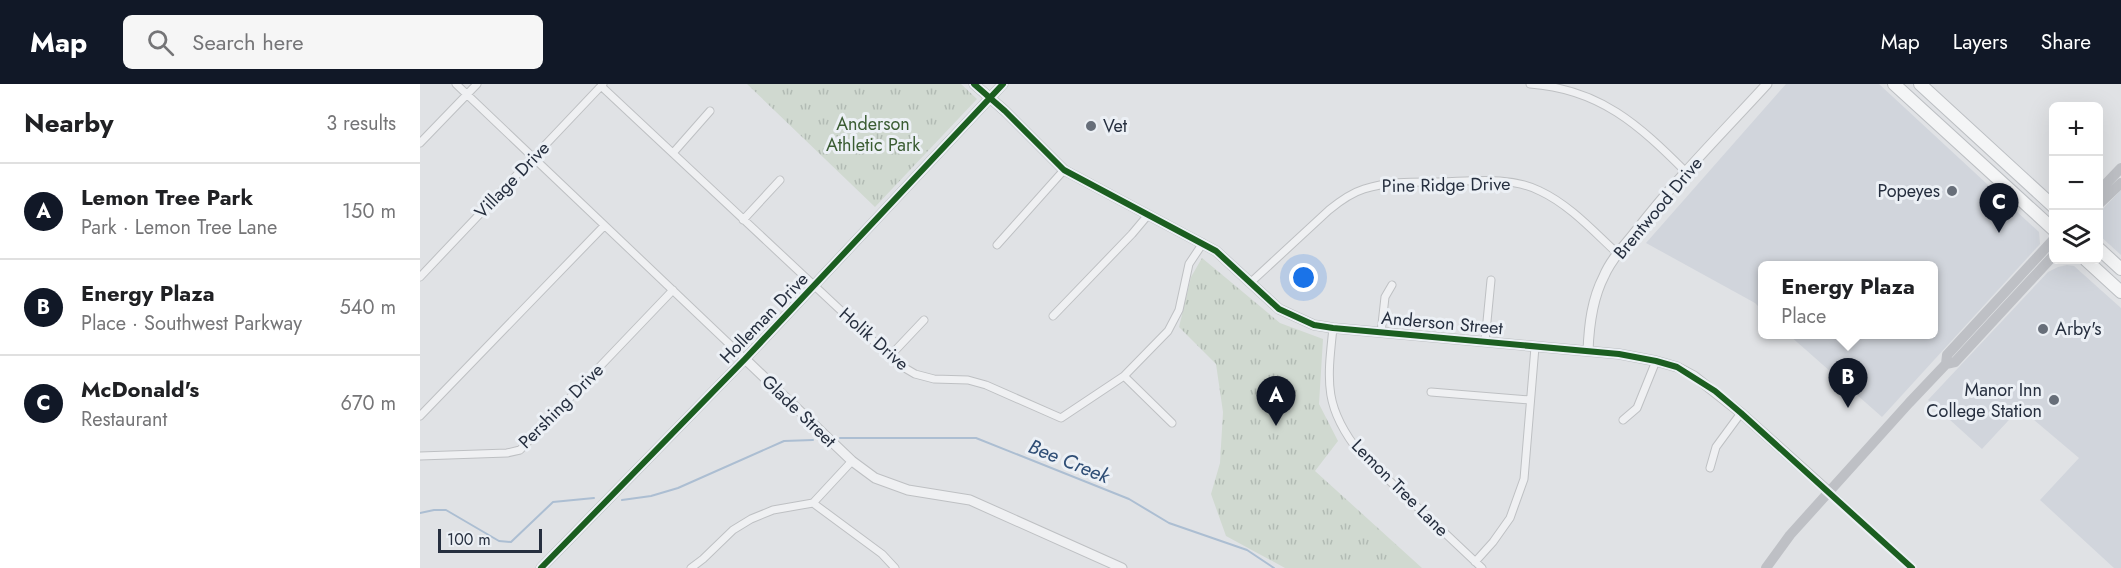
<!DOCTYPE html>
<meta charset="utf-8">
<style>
body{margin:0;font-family:Jost,sans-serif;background:#f6f6f6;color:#202124}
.controls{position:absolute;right:18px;top:18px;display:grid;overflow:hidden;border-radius:9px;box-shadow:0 6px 24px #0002}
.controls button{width:54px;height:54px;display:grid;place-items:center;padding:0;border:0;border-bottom:2px solid #e0e0e0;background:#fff;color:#202124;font:30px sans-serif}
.scale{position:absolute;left:18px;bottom:15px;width:104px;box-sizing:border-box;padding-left:6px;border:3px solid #262f3f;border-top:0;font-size:16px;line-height:21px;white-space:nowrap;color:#262f3f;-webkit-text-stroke:4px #ecf0f5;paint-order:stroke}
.you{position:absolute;left:884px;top:194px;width:21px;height:21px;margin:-15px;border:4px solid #fff;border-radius:50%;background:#1a73e8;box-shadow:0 0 0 9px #1a73e833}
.badge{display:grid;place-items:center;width:39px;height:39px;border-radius:50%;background:#111827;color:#fff;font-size:20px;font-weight:700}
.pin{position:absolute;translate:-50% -50px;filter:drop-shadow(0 2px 3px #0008)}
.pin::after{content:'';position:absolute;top:32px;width:21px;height:18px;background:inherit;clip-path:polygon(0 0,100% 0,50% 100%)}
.popup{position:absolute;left:1338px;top:177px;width:180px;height:78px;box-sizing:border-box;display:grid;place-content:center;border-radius:9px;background:#fff;filter:drop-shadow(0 2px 4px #0005);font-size:20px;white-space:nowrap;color:#757577}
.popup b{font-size:22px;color:#202124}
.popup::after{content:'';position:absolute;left:50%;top:100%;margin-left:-12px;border:12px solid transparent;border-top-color:#fff}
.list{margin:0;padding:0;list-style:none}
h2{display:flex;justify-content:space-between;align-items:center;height:78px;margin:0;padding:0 24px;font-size:26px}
h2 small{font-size:20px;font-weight:400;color:#757577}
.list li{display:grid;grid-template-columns:39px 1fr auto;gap:18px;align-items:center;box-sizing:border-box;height:96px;padding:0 24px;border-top:2px solid #e0e0e0}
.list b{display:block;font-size:22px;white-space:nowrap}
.list p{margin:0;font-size:20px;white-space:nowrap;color:#757577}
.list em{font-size:20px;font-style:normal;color:#757577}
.icon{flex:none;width:33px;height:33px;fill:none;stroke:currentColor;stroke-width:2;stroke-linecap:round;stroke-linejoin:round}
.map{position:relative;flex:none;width:1701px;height:484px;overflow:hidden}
header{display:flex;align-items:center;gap:36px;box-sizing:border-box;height:84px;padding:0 30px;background:#111827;color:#fff}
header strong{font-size:28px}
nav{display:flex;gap:33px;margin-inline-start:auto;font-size:21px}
.search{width:420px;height:54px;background:#f6f6f6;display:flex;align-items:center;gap:15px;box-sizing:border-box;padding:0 21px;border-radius:9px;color:#757577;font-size:22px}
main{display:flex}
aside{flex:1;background:#fff}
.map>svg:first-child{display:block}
</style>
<header>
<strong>Map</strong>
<div class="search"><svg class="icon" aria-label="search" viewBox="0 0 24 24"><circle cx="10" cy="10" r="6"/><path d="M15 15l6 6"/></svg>Search here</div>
<nav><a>Map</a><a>Layers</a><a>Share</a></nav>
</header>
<main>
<aside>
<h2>Nearby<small>3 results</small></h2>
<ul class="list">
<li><span class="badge">A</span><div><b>Lemon Tree Park</b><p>Park · Lemon Tree Lane</p></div><em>150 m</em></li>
<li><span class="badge">B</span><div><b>Energy Plaza</b><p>Place · Southwest Parkway</p></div><em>540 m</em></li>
<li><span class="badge">C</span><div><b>McDonald's</b><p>Restaurant</p></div><em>670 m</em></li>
</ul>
</aside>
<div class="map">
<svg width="1701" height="484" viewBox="0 0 1701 484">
<defs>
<pattern id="park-tufts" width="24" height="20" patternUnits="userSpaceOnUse" patternTransform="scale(1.5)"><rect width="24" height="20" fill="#d0d9d0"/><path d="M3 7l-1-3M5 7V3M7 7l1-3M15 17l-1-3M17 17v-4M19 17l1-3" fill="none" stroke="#b2bbb4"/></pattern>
</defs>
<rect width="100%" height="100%" fill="#e0e2e5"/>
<path fill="#d1d5dc" d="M1366 0H1459L1619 148 1620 160 1462 333 1369 251 1514 250V182H1342V226L1335 219 1226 159Z
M1701 106V171L1679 151 1678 130Z
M1647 181 1654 182 1701 224V484H1694L1620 416 1659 374 1600 324 1562 365 1508 316 1628 188 1638 183Z"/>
<path fill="url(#park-tufts)" d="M327 0H541L557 15 455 123Z
M782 174 860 239 903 255 899 320 918 357 895 387 1002 484H865L806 452 791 410 800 379 803 328 796 280 759 243 771 193Z"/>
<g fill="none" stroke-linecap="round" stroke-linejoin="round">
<path stroke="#acbed2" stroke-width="2" d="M420 354H556L709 415 749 439 827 466 854 484
M202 416 231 412 258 404 364 357 393 356
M0 429 14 426H26L79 457 91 458 133 418 174 414"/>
<g stroke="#bec0c3" stroke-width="9">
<path id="minor" d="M36 0 325 275
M1110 0C1180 5 1219 41 1266 88
M181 2 478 280 495 290 514 295 548 296 566 301 641 334 704 292 748 247 759 226 769 180 783 159
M0 59 57 0
M253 69 290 27
M323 136 360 96
M577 161 644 86
M0 193 183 0
M830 199 909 126C920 117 931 109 944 105 969 97 995 98 1021 98 1054 97 1090 92 1120 107 1150 121 1174 148 1198 170
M633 232 712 150 728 131
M913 244C907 299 904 324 940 369L1062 484
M961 249 965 213 972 201
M1065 258 1071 196
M469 273 504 236
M704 292 752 339
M1011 308 1110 316
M0 332 184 142
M1203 336 1217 324 1236 277
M0 372 87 369 100 366 253 206
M1290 384 1296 363 1321 329
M1408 407 1492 484
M393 419 462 470 475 484
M1055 478 1073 458 1090 434 1104 395 1115 263
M271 484 283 475 313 446 331 435 353 426 393 419 432 377"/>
</g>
<g stroke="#bec0c3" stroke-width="11">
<path id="tertiary" d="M554 0 585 27 644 86 796 167 859 225 894 241 913 244 1199 270 1236 277 1257 283 1274 292 1321 329 1408 407
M1168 267C1169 241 1172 215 1184 192 1191 175 1205 161 1216 147 1256 95 1303 48 1347 0
M325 275 432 377 455 394 488 406 550 416 702 484
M121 484 325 275 583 0"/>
</g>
<g stroke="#bcbfc3" stroke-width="14">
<path id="primary" d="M1474 0 1634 146
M1500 0 1634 123
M1678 164 1701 185
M1666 176 1701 208"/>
</g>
<use href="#minor" stroke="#eff0f2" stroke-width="7"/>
<use href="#tertiary" stroke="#eff0f2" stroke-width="9"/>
<path stroke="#bec0c5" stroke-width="10" d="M1678 108 1701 84
M1678 121 1701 99
M1526 280 1527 271 1634 155
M1346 484 1370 451 1489 319 1526 280 1535 278 1634 171"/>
<use href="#primary" stroke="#f4f5f6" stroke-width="12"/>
<g stroke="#ecf0f5" stroke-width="10">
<path id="cycleway" d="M554 0 585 27 644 86 796 167 859 225 894 241 913 244 1199 270 1236 277 1257 283 1295 307 1321 329 1492 484
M121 484 325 275 583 0"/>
</g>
<use href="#cycleway" stroke="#1b5e20" stroke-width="6"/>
</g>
<g fill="#676e79" stroke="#ecf0f5" stroke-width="2">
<circle cx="671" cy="42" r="6"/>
<circle cx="1532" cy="107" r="6"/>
<circle cx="1623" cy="245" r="6"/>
<circle cx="1634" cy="316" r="6"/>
</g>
<g text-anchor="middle" stroke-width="6" stroke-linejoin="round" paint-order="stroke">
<g font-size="18" fill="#3a5c32" stroke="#ecf0f5">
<text x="453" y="46">Anderson<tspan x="453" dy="21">Athletic Park</tspan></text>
</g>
<g font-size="18" fill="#262f3f" stroke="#ecf0f5" text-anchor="start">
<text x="683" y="48">Vet</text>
<text x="1520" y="113" text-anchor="end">Popeyes</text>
<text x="1635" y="251">Arby's</text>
<text x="1622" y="312" text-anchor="end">Manor Inn<tspan x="1622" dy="21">College Station</tspan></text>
</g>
<g font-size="18" fill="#262f3f" stroke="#ecf0f5">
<text transform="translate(92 96) rotate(-46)" y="6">Village Drive</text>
<text transform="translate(1026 101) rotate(-1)" y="6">Pine Ridge Drive</text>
<text transform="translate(1238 124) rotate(-50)" y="6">Brentwood Drive</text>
<text transform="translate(344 234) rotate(-46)" y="6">Holleman Drive</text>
<text transform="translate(1022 239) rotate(5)" y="6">Anderson Street</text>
<text transform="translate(454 255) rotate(41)" y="6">Holik Drive</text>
<text transform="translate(141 322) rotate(-45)" y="6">Pershing Drive</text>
<text transform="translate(379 327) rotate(44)" y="6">Glade Street</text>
<text transform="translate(980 404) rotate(45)" y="6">Lemon Tree Lane</text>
</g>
<g font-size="20" font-style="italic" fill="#2e4d75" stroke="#ecf0f5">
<text transform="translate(649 377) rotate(22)" y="7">Bee Creek</text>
</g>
</g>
</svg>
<div class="controls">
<button>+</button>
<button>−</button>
<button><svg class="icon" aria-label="layers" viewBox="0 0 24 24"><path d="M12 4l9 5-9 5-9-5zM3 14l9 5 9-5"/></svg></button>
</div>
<div class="scale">100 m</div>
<div class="you"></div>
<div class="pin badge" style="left:856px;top:342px">A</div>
<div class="pin badge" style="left:1428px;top:324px">B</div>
<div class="popup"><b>Energy Plaza</b>Place</div>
<div class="pin badge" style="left:1579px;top:149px">C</div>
</div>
</main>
